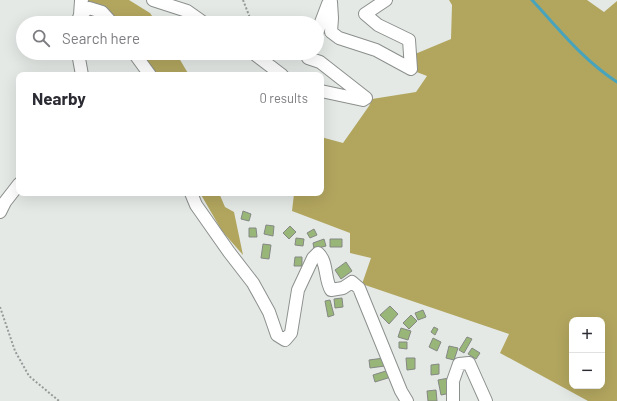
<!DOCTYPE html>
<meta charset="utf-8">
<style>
body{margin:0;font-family:Barlow,sans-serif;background:#f2f2f3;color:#2b2b33}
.controls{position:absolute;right:12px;bottom:12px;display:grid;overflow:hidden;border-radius:8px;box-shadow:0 4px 16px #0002}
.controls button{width:36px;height:36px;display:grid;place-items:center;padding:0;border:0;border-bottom:1px solid #e1e1e2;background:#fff;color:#2b2b33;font:20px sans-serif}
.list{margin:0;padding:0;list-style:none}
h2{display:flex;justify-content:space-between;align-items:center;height:52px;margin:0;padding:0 16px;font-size:17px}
h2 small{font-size:13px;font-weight:400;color:#7c7c81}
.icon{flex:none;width:22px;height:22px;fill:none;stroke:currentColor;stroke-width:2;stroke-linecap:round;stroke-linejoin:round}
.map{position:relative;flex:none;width:617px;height:401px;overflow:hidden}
.search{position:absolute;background:#fff;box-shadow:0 4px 16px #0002;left:16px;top:16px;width:308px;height:44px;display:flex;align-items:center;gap:10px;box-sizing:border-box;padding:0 14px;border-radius:22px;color:#7c7c81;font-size:15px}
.panel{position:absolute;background:#fff;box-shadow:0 4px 16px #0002;left:16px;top:72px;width:308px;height:124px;border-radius:8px}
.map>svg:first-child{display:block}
</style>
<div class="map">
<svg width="617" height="401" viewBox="0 0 617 401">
<rect width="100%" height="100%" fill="#e4e9e6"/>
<path fill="#b2a65f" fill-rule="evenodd" d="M85 0H129L150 13 157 23H119L103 9 84 1Z
M449 0H587L604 12 617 1V401H588L500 353 509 334 362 284 371 258 350 253V233L292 211 294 194 289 193H321V137L343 143 369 106 372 99 416 92 427 76 414 71 415 54 451 39 452 5ZM572 320H602V386H572Z
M142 53H176L189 75H156Z
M200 193H219L225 207 234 212 243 255 222 231Z"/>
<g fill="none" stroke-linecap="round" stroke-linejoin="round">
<path stroke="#48a3bc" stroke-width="3" d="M532 0C559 29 583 60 617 82"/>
</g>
<path fill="#97b677" stroke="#868884" d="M243 211 251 214 249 221 241 219Z
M266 225 274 226 273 236 264 234Z
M290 226 296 232 289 239 283 233Z
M249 228H256L257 237H249Z
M314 229 317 235 310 238 307 233Z
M296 238 304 239 303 246 295 245Z
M324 239 326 246 314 249 313 243Z
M330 239H342V247H330Z
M263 244 271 245 269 259 261 258Z
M295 257H302V266H294Z
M346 262 352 271 341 279 335 270Z
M342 298 343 307 335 308 334 299Z
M330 300 334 315 328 317 325 301Z
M390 306 398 314 389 324 380 315Z
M423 310 426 317 418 320 415 313Z
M411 315 417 321 409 329 403 323Z
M434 327 438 329 435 335 431 332Z
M401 328 411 331 408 340 398 337Z
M467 337 472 339 464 353 459 350Z
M433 338 441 342 437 351 429 347Z
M399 342H407V349L399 348Z
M449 346 458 348 454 360 446 358Z
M472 348 480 353 476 359 468 354Z
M384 358 385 366 370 368 369 360Z
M406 358H415V369L407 370Z
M439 364V374L431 375V365Z
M389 370 391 377 375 382 373 375Z
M449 378 451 393 441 395 438 380Z
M436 390 437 401H428L427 391Z"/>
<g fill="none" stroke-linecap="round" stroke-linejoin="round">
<g stroke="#8c908d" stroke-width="14">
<path id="minor" d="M153 0 187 11 204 23
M80 15 81 1 82 0
M77 23 80 15 89 8 102 12 112 23
M317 33 328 4 331 2 332 18 331 32 339 38 376 50 411 69 409 40 378 25 365 14 386 0
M78 53 82 75
M134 53 150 75
M253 53 282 75
M310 53 308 58 320 62 366 98 363 100 321 91
M191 193 196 205 229 252 253 283 269 312 277 335 285 340 291 333 298 290 313 258 318 253C328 262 324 278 331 290L343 288 352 282 359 288 401 391 407 401
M0 212 5 202 19 184
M453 401V381L459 364 469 363 486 401"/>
</g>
<path stroke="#969a98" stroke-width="2" stroke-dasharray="2 2" stroke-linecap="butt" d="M243 0 252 23
M0 307 15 351 29 376 59 401"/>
<use href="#minor" stroke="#fff" stroke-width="12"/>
</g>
</svg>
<div class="controls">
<button>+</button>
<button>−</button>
</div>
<div class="search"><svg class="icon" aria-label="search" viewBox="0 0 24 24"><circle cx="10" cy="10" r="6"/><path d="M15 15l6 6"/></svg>Search here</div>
<section class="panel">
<h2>Nearby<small>0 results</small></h2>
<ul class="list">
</ul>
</section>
</div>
